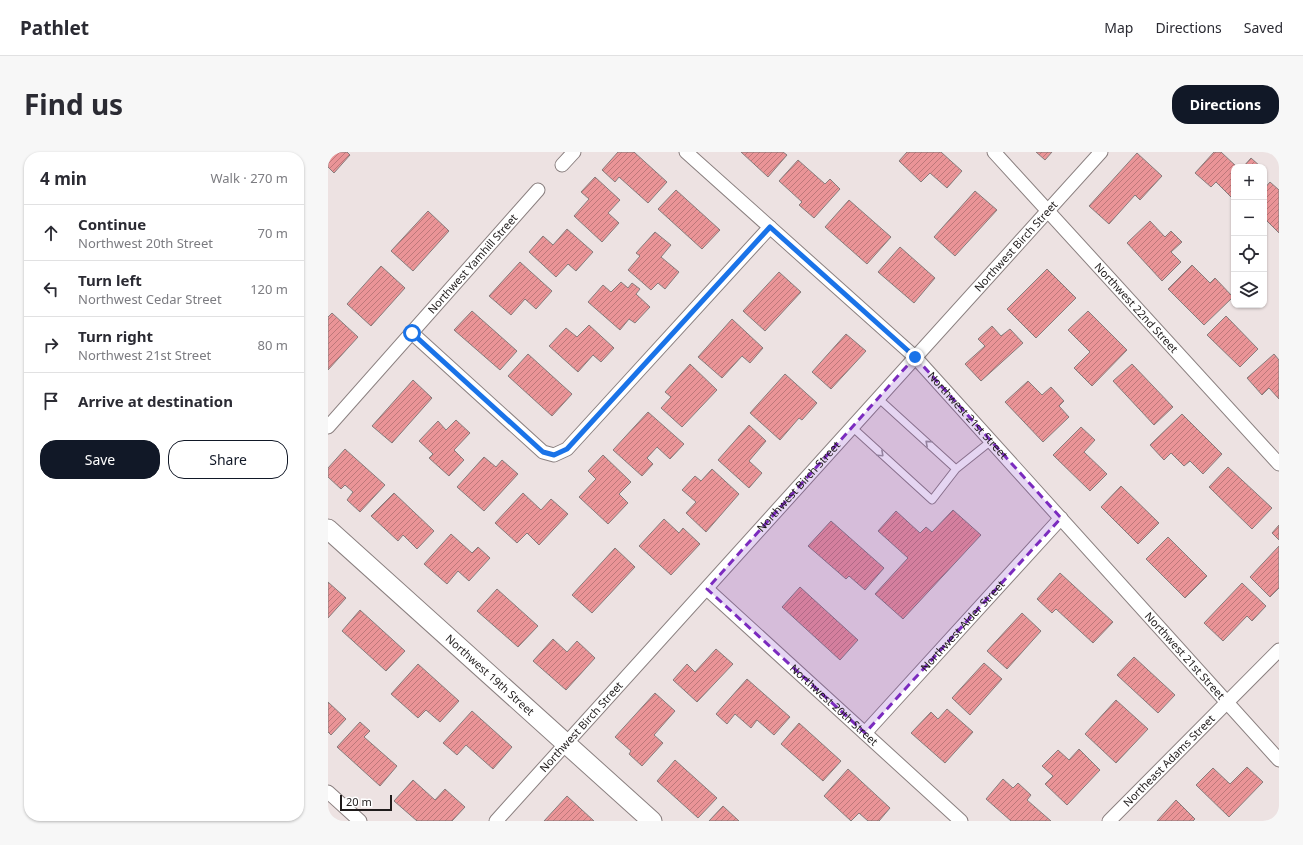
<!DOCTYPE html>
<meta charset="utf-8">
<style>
body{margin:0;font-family:"Noto Sans",sans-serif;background:#f7f7f7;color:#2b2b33}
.controls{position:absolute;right:12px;top:12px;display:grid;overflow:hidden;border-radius:8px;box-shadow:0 1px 3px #0004}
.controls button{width:36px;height:36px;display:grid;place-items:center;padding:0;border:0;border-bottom:1px solid #e1e1e2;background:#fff;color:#2b2b33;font:20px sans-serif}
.scale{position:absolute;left:12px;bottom:10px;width:52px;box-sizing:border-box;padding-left:4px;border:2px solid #1f1b1b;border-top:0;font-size:11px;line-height:14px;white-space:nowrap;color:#1f1b1b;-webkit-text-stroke:3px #fff;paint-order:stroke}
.stop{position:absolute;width:12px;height:12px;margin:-9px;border:3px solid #1a73e8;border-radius:50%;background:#fff}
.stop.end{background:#1a73e8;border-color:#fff;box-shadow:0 1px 4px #0008}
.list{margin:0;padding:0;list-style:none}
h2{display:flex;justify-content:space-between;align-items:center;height:52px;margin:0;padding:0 16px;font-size:17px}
h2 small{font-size:13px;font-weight:400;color:#7c7c81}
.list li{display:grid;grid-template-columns:26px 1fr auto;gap:12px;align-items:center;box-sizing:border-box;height:56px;padding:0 16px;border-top:1px solid #e1e1e2}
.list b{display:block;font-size:15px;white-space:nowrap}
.list p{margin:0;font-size:13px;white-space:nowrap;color:#7c7c81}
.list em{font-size:13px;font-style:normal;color:#7c7c81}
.actions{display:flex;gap:8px;padding:12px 16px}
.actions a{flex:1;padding:9px 0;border:1px solid #111827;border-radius:16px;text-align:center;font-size:14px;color:#111827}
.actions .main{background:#111827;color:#fff}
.icon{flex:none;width:22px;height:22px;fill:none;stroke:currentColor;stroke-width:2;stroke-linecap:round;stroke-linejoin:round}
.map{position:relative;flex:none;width:951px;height:669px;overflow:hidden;border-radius:16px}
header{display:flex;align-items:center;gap:24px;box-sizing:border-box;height:56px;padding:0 20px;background:#fff;border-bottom:1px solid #e1e1e2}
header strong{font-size:19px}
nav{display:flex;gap:22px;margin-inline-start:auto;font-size:14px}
.intro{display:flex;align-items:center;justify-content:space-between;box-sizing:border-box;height:96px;padding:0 24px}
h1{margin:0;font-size:28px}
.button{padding:10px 18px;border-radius:16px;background:#111827;color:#fff;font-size:14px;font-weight:700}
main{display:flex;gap:24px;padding:0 24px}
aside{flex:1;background:#fff;border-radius:16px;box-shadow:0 1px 3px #0004}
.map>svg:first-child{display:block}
</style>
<header>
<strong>Pathlet</strong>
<nav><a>Map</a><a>Directions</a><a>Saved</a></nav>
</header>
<div class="intro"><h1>Find us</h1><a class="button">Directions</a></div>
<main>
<aside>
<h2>4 min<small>Walk · 270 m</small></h2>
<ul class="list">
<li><svg class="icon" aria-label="ahead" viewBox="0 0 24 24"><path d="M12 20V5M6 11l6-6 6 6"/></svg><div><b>Continue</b><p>Northwest 20th Street</p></div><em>70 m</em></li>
<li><svg class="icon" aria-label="left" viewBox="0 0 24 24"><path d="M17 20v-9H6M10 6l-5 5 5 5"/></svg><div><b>Turn left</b><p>Northwest Cedar Street</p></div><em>120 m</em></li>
<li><svg class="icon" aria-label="right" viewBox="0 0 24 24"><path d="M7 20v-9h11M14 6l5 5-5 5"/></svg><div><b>Turn right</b><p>Northwest 21st Street</p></div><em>80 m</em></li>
<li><svg class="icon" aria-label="arrive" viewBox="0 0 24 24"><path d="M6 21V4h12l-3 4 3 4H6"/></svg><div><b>Arrive at destination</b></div></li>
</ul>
<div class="actions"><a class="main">Save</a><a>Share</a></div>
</aside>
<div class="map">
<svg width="951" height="669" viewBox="0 0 951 669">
<defs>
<pattern id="building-hatch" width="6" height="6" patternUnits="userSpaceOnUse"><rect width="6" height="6" fill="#ea9497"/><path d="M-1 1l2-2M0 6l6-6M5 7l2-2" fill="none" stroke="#bd787a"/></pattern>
</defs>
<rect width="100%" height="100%" fill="#ede2e2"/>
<path fill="url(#building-hatch)" stroke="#877c7c" d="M0 0H19L22 3 6 21 0 15Z
M290 0H306L339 30 320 51 291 25 287 30 274 18Z
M413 0H455L459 3 440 25Z
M579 0H613L634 19 619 36 602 21 593 30 571 9Z
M708 0H724L717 8Z
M886 0H893L909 15H906V48L888 30 883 35 867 21Z
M809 1 834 24 812 48 807 43 781 72 761 54Z
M923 6 933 15H915Z
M470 8 497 32 502 27 512 37 486 66 471 53 474 50 451 29Z
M267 25 292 48 280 61 291 71 274 90 246 64 261 47 253 40Z
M942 30 951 38V81L936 66V37Z
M348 38 392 78 374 97 330 57Z
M647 39 669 58 627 104 606 85Z
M521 48 563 85 539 112 497 75Z
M100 59 121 79 85 119 63 99Z
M822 69 837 85 843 79 854 90 843 100 853 110 834 129 799 91Z
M239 77 265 100 248 119 240 112 228 125 201 100 215 84 225 93Z
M327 80 343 93 333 105 351 120 337 137 330 131 323 138 300 118 312 104 308 101Z
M572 95 607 126 586 151 550 120Z
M192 110 224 139 208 157 197 147 183 163 161 144Z
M864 113 882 131 887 126 905 145 876 173 840 137Z
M53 114 77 136 43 174 19 152Z
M719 117 748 146 708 186 679 157Z
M451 120 473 140 437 179 415 159Z
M293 130 300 136 304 131 312 137 308 142 322 155 307 171 301 167 292 178 260 150 275 133 283 140Z
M144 159 189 199 172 218 126 178Z
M760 159 799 198 764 234 746 216 762 200 740 178Z
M4 161 30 185 0 218V165Z
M898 164 930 197 912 215 879 183Z
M404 167 435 196 422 211 414 204 394 226 370 205Z
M261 173 286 196 273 210 265 203 250 220 221 194 238 176 249 185Z
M664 174 673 184 682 177 695 191 653 229 637 212 657 194 650 187Z
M518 182 538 199 503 237 484 220Z
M200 202 244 242 224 264 180 224Z
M946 202 951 208V247L941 236 934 243 919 226Z
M362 212 389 238 354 275 333 256 343 245 337 240Z
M804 212 845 255 826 273 785 229Z
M457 222 489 251 474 268 471 266 452 288 422 261Z
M85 228 104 246 64 291 44 274Z
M700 229 714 243 723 235 736 249 731 254 741 265 715 290 677 250Z
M320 260 356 292 342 307 329 295 319 306 325 312 314 324 285 298Z
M854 262 894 302 875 322 862 309 856 314 843 301 836 308 822 293Z
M128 268 142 281 126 298 136 308 121 324 101 306 105 302 91 289 110 269 118 278Z
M421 273 438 289 421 309 434 321 421 336 390 308Z
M753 275 767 288 756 300 779 322 762 339 725 303Z
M17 297 57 333 32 360 19 348 25 340 17 333 13 337 0 325V316Z
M275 303 303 330 291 342 300 351 280 372 251 345 268 327 260 319Z
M156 305 168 315 174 308 190 322 156 359 129 335Z
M900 315 944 356 924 377 881 335Z
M384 317 411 342 378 380 358 361 368 350 354 338 367 324 373 329Z
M793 334 831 371 810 392 773 355Z
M66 341 106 379 89 397 75 383 70 389 43 364Z
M195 341 213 358 223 347 240 362 211 393 199 381 189 391 167 371Z
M625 358 653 383 575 467 547 442 580 406 550 379 568 359 592 381 598 375 604 380Z
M336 367 351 381 355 376 372 392 343 423 311 394Z
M503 369 556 416 537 438 521 424 518 427 480 394Z
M951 373V388L944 381Z
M123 382 144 401 150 395 162 406 141 429 130 419 119 432 96 412Z
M840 385 879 424 857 446 818 407Z
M951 394V436L942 445 922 425Z
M287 396 307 415 264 461 244 443Z
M732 421 785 470 765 491 728 457 724 461 709 447Z
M0 430 18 446 0 466Z
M914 431 938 454 924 469 919 464 895 489 876 471Z
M472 435 530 488 512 508 454 455Z
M169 437 210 474 190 495 149 459Z
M32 458 77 499 58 519 14 479Z
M694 461 713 479 679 517 659 499Z
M225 487 239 500 249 489 267 506 238 538 205 509Z
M388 497 405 512 369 550 345 528 359 512 367 520Z
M806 505 847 543 830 561 789 523Z
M656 511 674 527 642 563 624 546Z
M90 512 131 549 112 570 98 558 90 566 63 542Z
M419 527 462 565 446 583 429 568 423 576 407 562 399 572 388 562Z
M327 541 347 559 326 583 335 591 314 614 301 602 303 599 287 585Z
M788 548 820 577 788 611 757 582Z
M0 550 18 567 3 583 0 580Z
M619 557 645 580 617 611 583 581 603 560 610 567Z
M144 559 184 595 165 617 138 593 129 603 115 591Z
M32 570 42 579 36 585 69 614 52 634 9 595Z
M471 571 513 609 495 629 453 592Z
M751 597 772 618 739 653 717 632 725 624 714 614 730 598 741 608Z
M347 608 389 646 370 666 329 629Z
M919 615 935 630 901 665 868 633 885 616 902 632Z
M520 617 562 656 551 669H540L531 661 523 669 496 644Z
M675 627 685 636 690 631 703 643 699 648 723 669H683L658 647Z
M85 628 107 648 117 637 137 655 124 669H89L66 649Z
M239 644 266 669H216Z
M848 648 867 667 865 669H829Z
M395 654 411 669H381Z"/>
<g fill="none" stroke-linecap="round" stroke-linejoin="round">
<g stroke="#8b8080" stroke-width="9">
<path id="lane" d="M550 246 628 317
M524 275 604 348 628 317 663 289"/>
</g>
<g stroke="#8b8080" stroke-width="15">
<g id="street">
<path id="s1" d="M358 0 587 205 951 608"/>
<path id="s2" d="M666 0 951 312"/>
<path d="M234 13 246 0"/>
<path d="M84 181 215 300 226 303 239 297 442 75"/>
<path id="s3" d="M0 275 210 38"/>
<path id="s4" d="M379 437 633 669"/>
<path id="s5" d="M537 581 733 366"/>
<path d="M0 640 32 669"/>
<path id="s6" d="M168 669 773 0"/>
<path id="s7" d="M781 669 951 498"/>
</g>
</g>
<g stroke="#8b8080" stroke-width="21">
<g id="secondary">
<path id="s8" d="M0 377 324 669"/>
</g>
</g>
<use href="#lane" stroke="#fff" stroke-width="7"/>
<use href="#street" stroke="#fff" stroke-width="13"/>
<use href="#secondary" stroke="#fff" stroke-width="19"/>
</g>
<defs><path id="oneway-chevron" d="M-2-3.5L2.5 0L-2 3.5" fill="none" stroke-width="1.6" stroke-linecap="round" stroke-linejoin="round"/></defs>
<g stroke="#9a9898">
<use href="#oneway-chevron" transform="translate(600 291) rotate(-138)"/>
<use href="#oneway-chevron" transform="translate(553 302) rotate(43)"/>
</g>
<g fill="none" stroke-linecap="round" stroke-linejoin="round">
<path stroke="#1a73e8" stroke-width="5" d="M84 181 215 300 226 303 239 297 442 75 587 205"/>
</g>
<path fill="#7b2cbf" fill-opacity="0.2" stroke="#7b2cbf" stroke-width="3" stroke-dasharray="8 5" stroke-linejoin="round" d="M587 205 733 366 537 581 379 437Z"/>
<g text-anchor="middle" stroke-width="4" stroke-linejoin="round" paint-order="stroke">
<g font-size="11" fill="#1f1b1b" stroke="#fff">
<text dy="4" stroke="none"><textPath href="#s6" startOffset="775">Northwest Birch Street</textPath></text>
<text dy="4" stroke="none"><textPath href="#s3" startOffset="218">Northwest Yamhill Street</textPath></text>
<text dy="4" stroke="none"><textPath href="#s2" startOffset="211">Northwest 22nd Street</textPath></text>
<text dy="4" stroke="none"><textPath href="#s1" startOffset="386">Northwest 21st Street</textPath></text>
<text dy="4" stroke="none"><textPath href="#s6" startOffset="451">Northwest Birch Street</textPath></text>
<text dy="4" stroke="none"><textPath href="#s5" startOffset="145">Northwest Alder Street</textPath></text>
<text dy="4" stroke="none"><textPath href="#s1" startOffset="710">Northwest 21st Street</textPath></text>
<text dy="4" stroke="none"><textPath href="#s8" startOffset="218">Northwest 19th Street</textPath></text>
<text dy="4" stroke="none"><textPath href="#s4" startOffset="172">Northwest 20th Street</textPath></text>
<text dy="4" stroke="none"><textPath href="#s6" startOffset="127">Northwest Birch Street</textPath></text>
<text dy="4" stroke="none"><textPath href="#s7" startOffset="85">Northeast Adams Street</textPath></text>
</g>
</g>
</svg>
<div class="controls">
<button>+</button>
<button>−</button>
<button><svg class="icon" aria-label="locate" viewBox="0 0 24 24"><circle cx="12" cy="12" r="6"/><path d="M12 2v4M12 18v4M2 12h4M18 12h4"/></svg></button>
<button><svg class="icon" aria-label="layers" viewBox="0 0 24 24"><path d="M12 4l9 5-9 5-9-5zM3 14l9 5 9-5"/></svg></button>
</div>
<div class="scale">20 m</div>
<div class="stop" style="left:84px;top:181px"></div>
<div class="stop end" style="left:587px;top:205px"></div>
</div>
</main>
